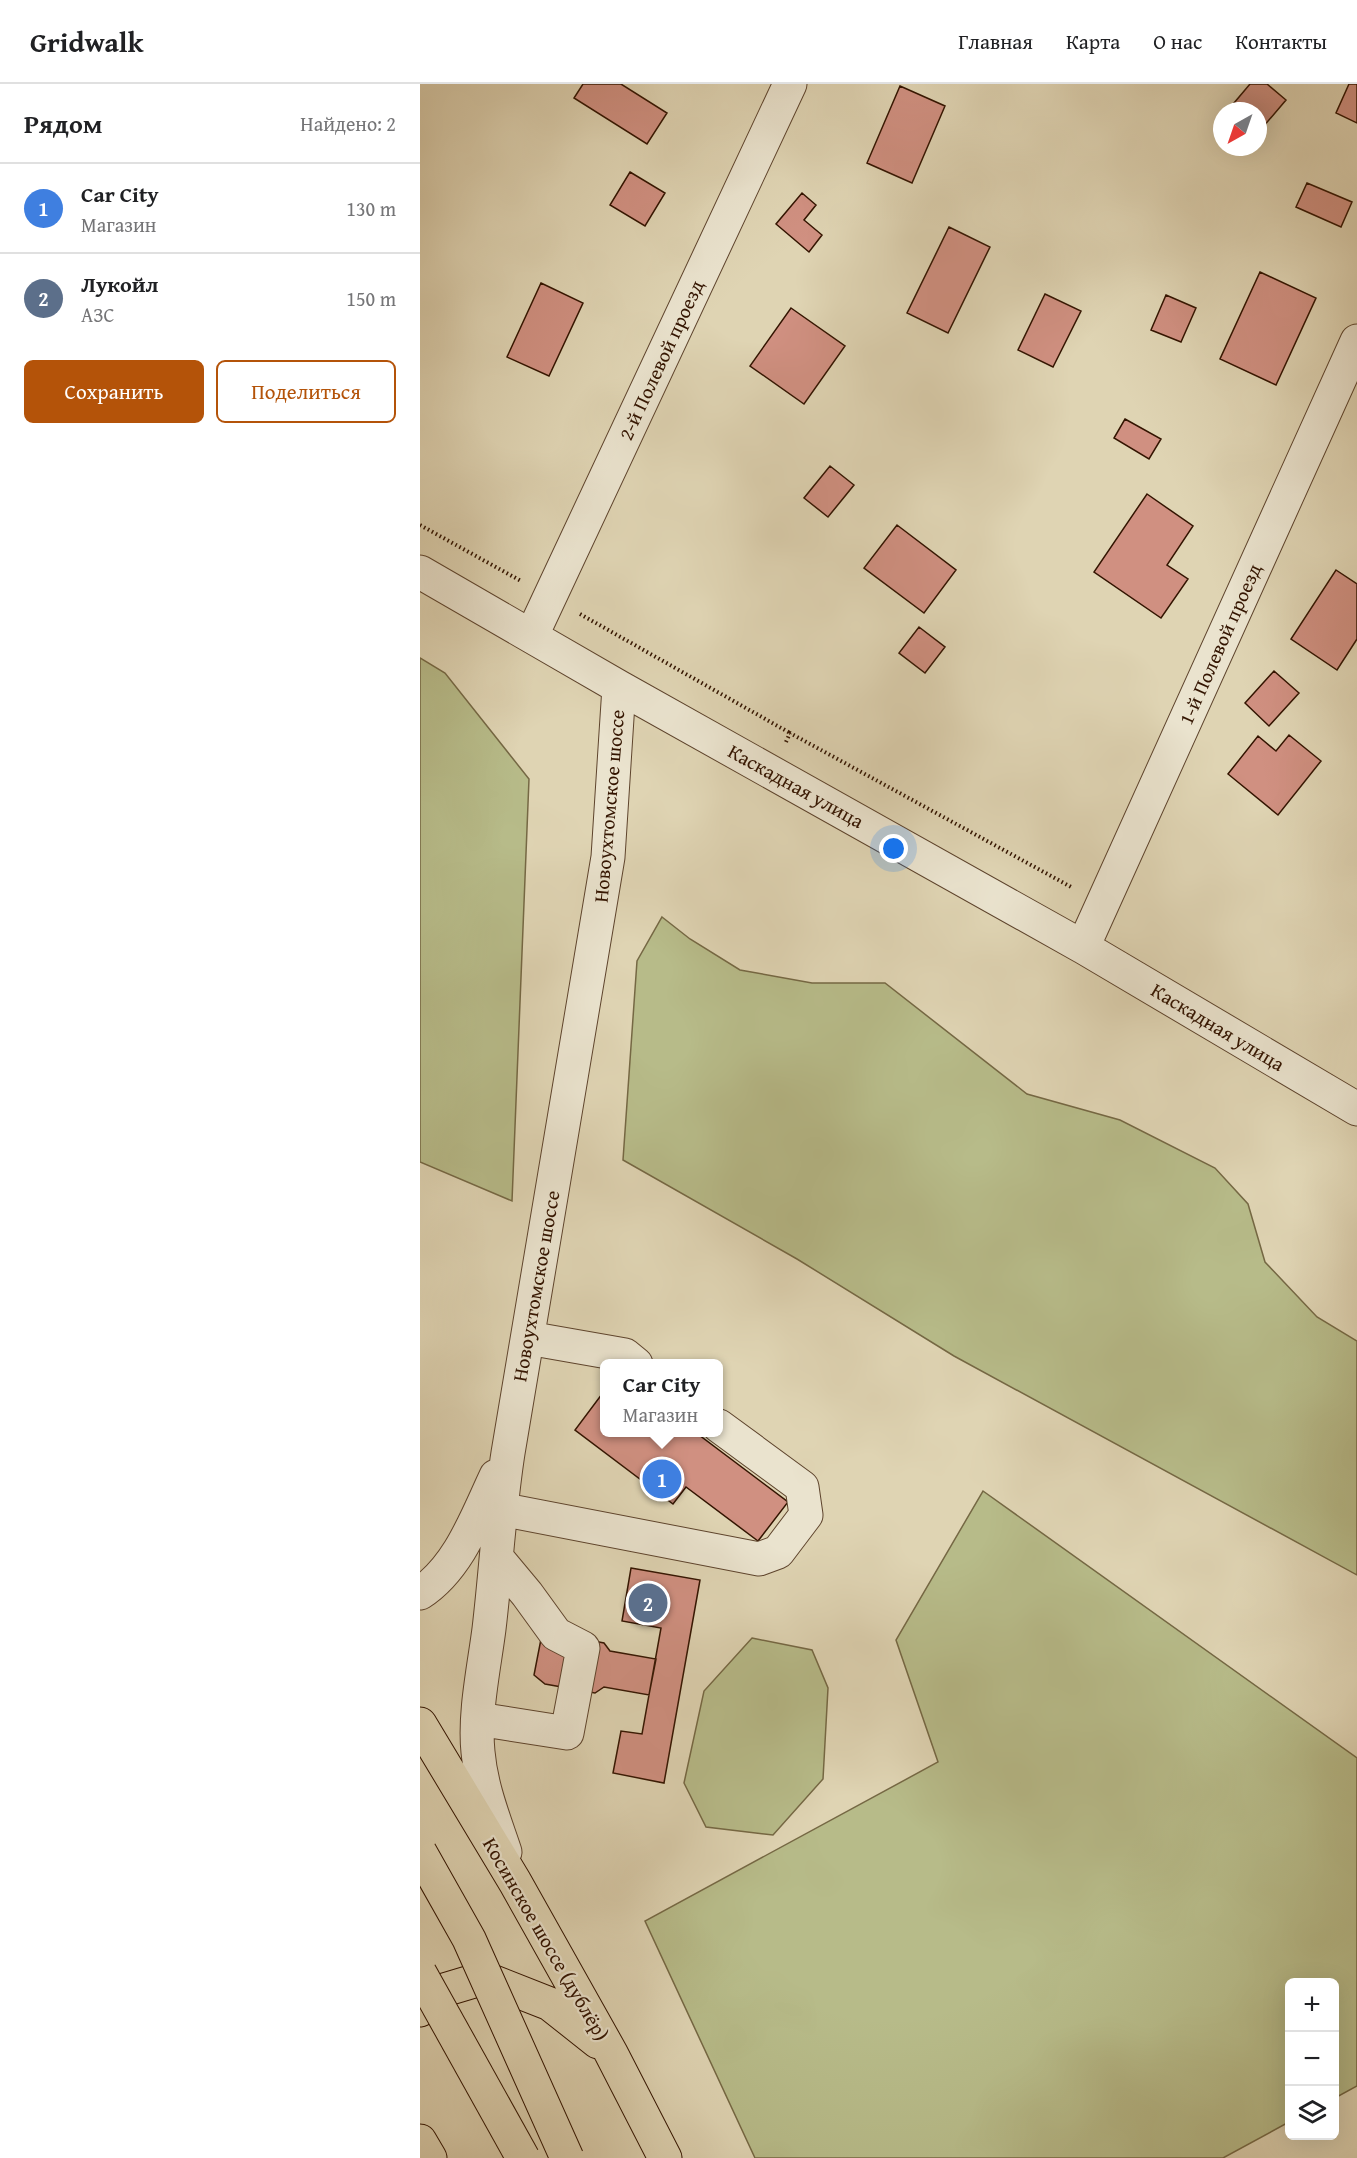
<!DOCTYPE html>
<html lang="ru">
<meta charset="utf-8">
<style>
body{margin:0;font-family:"Gentium Book Plus",serif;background:#f2f2f2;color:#202124}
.controls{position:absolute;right:18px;bottom:18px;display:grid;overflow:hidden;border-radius:9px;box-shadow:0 6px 24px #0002}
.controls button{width:54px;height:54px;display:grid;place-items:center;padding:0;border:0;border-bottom:2px solid #e0e0e0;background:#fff;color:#202124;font:30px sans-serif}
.compass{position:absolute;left:793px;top:18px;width:54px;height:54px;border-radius:50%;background:#fff;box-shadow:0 6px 24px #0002;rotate:220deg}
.you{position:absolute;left:474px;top:765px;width:21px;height:21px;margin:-15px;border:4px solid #fff;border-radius:50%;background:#1a73e8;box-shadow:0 0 0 9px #1a73e833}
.badge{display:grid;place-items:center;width:39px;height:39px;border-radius:50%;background:#b45309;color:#fff;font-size:20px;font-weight:700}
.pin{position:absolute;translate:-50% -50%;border:3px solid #fff;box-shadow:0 2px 6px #0006}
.popup{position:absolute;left:180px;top:1275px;width:123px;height:78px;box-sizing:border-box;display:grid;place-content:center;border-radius:9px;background:#fff;filter:drop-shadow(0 2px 4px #0005);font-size:20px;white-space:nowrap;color:#757577}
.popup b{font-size:22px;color:#202124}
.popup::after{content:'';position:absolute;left:50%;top:100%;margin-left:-12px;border:12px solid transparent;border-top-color:#fff}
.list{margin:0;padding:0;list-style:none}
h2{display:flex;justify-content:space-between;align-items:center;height:78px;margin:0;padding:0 24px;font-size:26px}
h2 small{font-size:20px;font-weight:400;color:#757577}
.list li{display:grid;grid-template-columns:39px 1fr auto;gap:18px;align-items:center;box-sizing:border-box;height:90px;padding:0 24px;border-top:2px solid #e0e0e0}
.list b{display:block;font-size:22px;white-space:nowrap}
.list p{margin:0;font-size:20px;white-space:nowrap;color:#757577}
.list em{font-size:20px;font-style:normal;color:#757577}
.actions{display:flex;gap:12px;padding:18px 24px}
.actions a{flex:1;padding:14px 0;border:2px solid #b45309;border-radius:9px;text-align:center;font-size:21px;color:#b45309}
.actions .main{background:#b45309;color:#fff}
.icon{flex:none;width:33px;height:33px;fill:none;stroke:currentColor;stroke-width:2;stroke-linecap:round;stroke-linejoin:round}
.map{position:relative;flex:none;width:937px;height:2074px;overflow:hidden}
header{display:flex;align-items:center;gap:36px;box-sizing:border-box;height:84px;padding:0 30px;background:#fff;border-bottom:2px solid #e0e0e0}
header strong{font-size:28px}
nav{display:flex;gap:33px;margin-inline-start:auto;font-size:21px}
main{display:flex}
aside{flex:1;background:#fff}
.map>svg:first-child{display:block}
</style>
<header>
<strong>Gridwalk</strong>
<nav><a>Главная</a><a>Карта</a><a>О нас</a><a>Контакты</a></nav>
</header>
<main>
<aside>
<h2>Рядом<small>Найдено: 2</small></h2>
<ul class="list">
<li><span class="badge" style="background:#3f7fe0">1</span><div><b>Car City</b><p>Магазин</p></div><em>130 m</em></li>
<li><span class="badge" style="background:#5c6f8a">2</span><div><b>Лукойл</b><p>АЗС</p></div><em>150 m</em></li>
</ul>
<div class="actions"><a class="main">Сохранить</a><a>Поделиться</a></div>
</aside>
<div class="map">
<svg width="937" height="2074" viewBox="0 0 937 2074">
<rect width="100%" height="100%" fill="#dfd4b3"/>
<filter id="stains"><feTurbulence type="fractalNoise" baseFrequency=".00333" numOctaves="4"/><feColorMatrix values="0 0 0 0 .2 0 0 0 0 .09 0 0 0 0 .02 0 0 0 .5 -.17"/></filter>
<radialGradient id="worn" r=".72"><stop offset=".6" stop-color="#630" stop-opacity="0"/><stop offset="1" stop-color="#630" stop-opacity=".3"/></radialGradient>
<path fill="#b7bb89" stroke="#756844" stroke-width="1.5" d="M0 574 25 589 109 695 92 1117 0 1078Z
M242 833 270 855 320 886 392 899H465L607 1010 700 1036 795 1084 828 1120 845 1178 897 1233 937 1257V1491L534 1272 377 1175 203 1076 217 877Z
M563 1407 937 1674V2002L915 2014 914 1898H870L869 2038 803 2074H335L225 1837 518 1678 476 1556Z
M332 1554 392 1566 408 1604 403 1695 353 1751 286 1743 264 1699 284 1607Z"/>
<path fill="#d09081" stroke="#331400" stroke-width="1.5" d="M163 0H201L247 29 227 60 154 14Z
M830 0H847L866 16 843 43 838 39V27H823L814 19Z
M929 0H937V39L916 29Z
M480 2 525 22 492 99 447 79Z
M210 88 245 109 225 142 190 121Z
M887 99 932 118 921 143 876 123Z
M382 109 396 121 384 136 402 151 389 168 356 140Z
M529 143 570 163 528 249 487 229Z
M840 188 896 214 856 301 800 275Z
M121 199 163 219 129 292 87 273Z
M625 210 661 227 633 283 598 266Z
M746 211 776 224 761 258 731 246Z
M371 224 425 262 384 320 330 282Z
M705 335 741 355 729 375 694 354Z
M410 382 434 401 408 433 384 414Z
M727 410 773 442 747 481 768 495 741 534 674 488Z
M477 441 536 486 504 529 444 484Z
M916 486 937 500V555L917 586 871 555Z
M499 543 525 563 505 589 479 569Z
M854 587 879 609 849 642 825 619Z
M869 651 901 677 858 731 808 690 838 652 856 667Z
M185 1306V1348H275L368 1418 338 1457 266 1403 253 1420 155 1346Z
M211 1484 280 1496 244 1699 193 1689 201 1647 222 1650 241 1544 202 1537Z
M136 1550 184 1559 190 1567 236 1575 229 1611 184 1603 175 1609 125 1600 114 1591 121 1555Z"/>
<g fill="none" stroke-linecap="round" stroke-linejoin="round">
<g stroke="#5e442d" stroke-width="35">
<path id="minor" d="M0 488 199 603 663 863 937 1025
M112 551 370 0
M663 863 937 257
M108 1254 205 1271 216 1280
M80 1425 339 1475 358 1468 386 1431 382 1403 299 1342
M0 1509C39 1484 57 1432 76 1392
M58 1635 147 1649 163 1564 136 1550 107 1510 77 1474
M85 1768C74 1735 61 1703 58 1668 54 1629 64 1584 69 1545 76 1486 79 1427 88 1369L188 773 199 603"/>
</g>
<g stroke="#331400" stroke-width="35">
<path id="major" d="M0 1640 95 1798 191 1969 245 2074
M0 1926 14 1909 64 1894 130 1920 178 1958"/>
</g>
<g stroke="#331400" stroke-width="35">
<path id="highway" d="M0 2057 10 2074"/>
</g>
<path stroke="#331400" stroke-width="4" stroke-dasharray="1.5 3" stroke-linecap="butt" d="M0 441 101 497
M160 530 370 649
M366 658 370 649 653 804"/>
<use href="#minor" stroke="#eae3ce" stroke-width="33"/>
<use href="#major" stroke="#dfd4b3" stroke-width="33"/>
<use href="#highway" stroke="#dfd4b3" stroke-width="33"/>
<g stroke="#331400" stroke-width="35" stroke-linecap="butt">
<path id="major-bridge" d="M0 1768 49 1855 147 2074"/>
</g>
<g stroke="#331400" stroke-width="35" stroke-linecap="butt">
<path id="highway-bridge" d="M0 1889 103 2074"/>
</g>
<use href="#major-bridge" stroke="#dfd4b3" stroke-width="33"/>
<use href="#highway-bridge" stroke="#dfd4b3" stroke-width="33"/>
</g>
<g text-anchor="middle" stroke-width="4.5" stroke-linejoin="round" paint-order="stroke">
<g font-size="20" fill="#331400" stroke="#eae3ce">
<text transform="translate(241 276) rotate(-65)" y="7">2-й Полевой проезд</text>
<text transform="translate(800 560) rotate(-66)" y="7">1-й Полевой проезд</text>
<text transform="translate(376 702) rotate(29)" y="7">Каскадная улица</text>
<text transform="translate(189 722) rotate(-85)" y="7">Новоухтомское шоссе</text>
<text transform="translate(798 943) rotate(31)" y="7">Каскадная улица</text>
<text transform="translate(116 1202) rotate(-80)" y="7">Новоухтомское шоссе</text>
<text transform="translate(126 1855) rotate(60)" y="7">Косинское шоссе (дублёр)</text>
</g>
</g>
<rect width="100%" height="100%" filter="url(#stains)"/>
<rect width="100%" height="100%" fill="url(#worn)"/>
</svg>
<div class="controls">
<button>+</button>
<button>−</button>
<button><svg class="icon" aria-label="layers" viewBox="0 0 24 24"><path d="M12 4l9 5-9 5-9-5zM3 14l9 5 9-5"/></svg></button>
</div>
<svg class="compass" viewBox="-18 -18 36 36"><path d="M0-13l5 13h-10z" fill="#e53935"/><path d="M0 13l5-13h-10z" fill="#757577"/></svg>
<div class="you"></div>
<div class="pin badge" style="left:242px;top:1395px;background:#3f7fe0">1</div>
<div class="popup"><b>Car City</b>Магазин</div>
<div class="pin badge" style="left:228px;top:1519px;background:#5c6f8a">2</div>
</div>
</main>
